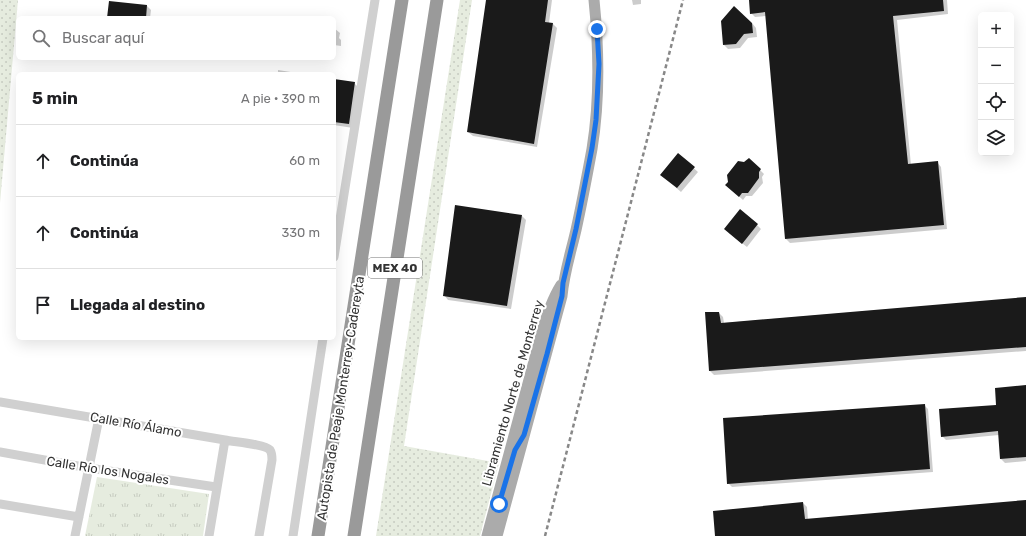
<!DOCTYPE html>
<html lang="es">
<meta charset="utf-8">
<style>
body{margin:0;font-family:Rubik,sans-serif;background:#f6f6f6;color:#202124}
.controls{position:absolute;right:12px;top:12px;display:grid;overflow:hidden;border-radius:6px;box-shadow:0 4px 16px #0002}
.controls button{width:36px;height:36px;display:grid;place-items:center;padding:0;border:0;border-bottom:1px solid #e0e0e0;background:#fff;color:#202124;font:20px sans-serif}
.stop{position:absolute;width:12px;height:12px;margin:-9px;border:3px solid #1a73e8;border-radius:50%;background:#fff}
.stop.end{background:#1a73e8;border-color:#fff;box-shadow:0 1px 4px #0008}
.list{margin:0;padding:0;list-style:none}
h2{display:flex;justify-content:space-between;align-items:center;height:52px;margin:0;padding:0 16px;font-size:17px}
h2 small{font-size:13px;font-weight:400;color:#757577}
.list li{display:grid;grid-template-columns:26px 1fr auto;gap:12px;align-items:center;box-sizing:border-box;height:72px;padding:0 16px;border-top:1px solid #e0e0e0}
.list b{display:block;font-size:15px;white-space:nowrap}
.list em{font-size:13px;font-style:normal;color:#757577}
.icon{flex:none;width:22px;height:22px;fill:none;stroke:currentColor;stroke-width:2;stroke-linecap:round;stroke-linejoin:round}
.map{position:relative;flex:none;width:1026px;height:536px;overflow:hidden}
.search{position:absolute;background:#fff;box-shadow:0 4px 16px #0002;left:16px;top:16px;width:320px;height:44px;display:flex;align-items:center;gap:10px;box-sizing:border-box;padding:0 14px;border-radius:6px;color:#757577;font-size:15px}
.panel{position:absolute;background:#fff;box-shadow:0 4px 16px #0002;left:16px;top:72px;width:320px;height:268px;border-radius:6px}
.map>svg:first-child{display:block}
</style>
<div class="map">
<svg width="1026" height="536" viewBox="0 0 1026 536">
<defs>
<pattern id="grass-dots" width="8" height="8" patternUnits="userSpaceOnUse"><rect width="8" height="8" fill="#e6ecdf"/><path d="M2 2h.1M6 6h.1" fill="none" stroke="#c6cbc0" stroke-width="1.8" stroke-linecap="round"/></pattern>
<pattern id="park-tufts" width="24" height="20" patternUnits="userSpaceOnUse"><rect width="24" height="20" fill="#e6ecdf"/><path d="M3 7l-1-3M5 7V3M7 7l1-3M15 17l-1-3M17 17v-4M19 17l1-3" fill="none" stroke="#c6cbc0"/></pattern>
</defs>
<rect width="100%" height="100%" fill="#fff"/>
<path fill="url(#grass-dots)" d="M0 0H18L0 203Z
M460 0H472L404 446 499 463 480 536H376Z"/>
<path fill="url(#park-tufts)" d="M97 477 209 494 203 536H85Z"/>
<path fill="#0003" d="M487 0H552L549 23 553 24 557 28 537 147 473 136 468 132Z
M632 0H641V4L633 5Z
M750 0H947L948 14 897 20 911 165 937 162 941 167 947 229 790 243 786 239 766 16 755 17 751 13Z
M110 2 147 6 151 10 150 18H108Z
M752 23 756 28 757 37 748 38 740 48 728 49 724 45Z
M334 28 340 33 339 38 341 40V46L334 45Z
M278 70 297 73 298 74H278Z
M334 80 354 83 358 87 353 128 334 125Z
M678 154 698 172 681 192 666 179Z
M760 170 764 174 762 177 763 183 752 196H746L743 200 731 189Z
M522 216 526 220 511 309 448 300 444 295Z
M757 225 761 229 747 247 729 233Z
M1026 298V351L714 375 710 371 719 313 723 317 724 323Z
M288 338H299V340Z
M1026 386V461L1005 463 1001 459 999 435 946 440 942 436 997 405Z
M924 405 928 409 933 472 732 487 728 483Z
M1026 501V536H716L803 503 807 507 808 520Z"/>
<path fill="#1a1a1a" d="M486 0H548L545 22 553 23 534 144 467 132Z
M749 0H943L944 11 893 16 908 164 938 161 944 225 785 239 765 12 750 14Z
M109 1 147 5 146 18H107Z
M734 6 752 23 753 33 744 34 736 44 723 45 721 21Z
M334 79 355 82 349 124 334 122Z
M678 153 695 167 677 188 660 175Z
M749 158 761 169 759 172V178L748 193H742L739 197 725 185 728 182 727 175 738 161 744 162Z
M455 205 522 215 507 306 443 296Z
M740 209 758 224 742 244 724 229Z
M1026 297V347L709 371 705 312H719L721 323Z
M1026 385V457L1000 459 998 431 941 437 939 409 996 405 995 388Z
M925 404 930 469 727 484 723 418Z
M1026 500V536H715L713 511 803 502 805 519Z"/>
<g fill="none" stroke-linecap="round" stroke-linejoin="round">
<path stroke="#d0d0d0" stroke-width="9" d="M334 257 375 0
M0 402 225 440C234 442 264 444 270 450 272 453 272 456 272 460L259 536
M0 452 89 468 216 487
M0 504 79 517
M75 536 99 418
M209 536 225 440
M293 536 323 338"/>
<path stroke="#ababab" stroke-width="11" d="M487 536 541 335C546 317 551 301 561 285
M497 536 562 296C564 273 571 252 576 230 582 203 587 176 592 149 600 100 599 49 594 0"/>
<path stroke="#9a9a9a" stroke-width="13" d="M318 536 402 0
M354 536 437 0"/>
<path stroke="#888" stroke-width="2.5" stroke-dasharray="4 3" stroke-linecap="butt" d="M545 536 683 0"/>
</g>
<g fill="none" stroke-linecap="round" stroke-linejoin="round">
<path stroke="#1a73e8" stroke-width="5" d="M499 504 515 450 524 435 547 354 562 296 563 283 576 229 592 148 596 120 599 64 597 29"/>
</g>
<g text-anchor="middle" stroke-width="4" stroke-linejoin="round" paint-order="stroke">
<rect fill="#fff" stroke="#707070" stroke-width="1" x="368" y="258" width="54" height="20" rx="3"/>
<g font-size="12" font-weight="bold" fill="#333">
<text x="395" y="272">MEX 40</text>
</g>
<g font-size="13" fill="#333" stroke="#fff">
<text transform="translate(512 393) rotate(-74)" y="5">Libramiento Norte de Monterrey</text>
<text transform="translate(340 398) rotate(-81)" y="5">Autopista de Peaje Monterrey-Cadereyta</text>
<text transform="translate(136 424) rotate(10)" y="5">Calle Río Álamo</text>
<text transform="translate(108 470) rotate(9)" y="5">Calle Río los Nogales</text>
</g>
</g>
</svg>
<div class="controls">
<button>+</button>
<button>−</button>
<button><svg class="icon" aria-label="locate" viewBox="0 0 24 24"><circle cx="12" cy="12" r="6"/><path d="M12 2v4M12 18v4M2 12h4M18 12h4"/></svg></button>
<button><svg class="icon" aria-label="layers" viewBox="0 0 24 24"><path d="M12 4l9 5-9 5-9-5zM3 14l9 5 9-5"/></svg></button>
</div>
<div class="stop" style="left:499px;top:504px"></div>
<div class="stop end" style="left:597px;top:29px"></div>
<div class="search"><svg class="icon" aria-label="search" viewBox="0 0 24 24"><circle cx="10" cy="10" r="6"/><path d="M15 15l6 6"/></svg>Buscar aquí</div>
<section class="panel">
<h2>5 min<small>A pie · 390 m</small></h2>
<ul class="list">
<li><svg class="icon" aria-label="ahead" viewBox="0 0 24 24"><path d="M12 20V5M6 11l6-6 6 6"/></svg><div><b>Continúa</b></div><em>60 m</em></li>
<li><svg class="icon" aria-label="ahead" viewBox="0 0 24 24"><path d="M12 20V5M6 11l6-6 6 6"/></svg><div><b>Continúa</b></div><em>330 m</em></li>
<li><svg class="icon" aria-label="arrive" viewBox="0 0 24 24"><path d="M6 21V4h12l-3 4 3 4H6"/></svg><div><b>Llegada al destino</b></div></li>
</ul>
</section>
</div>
